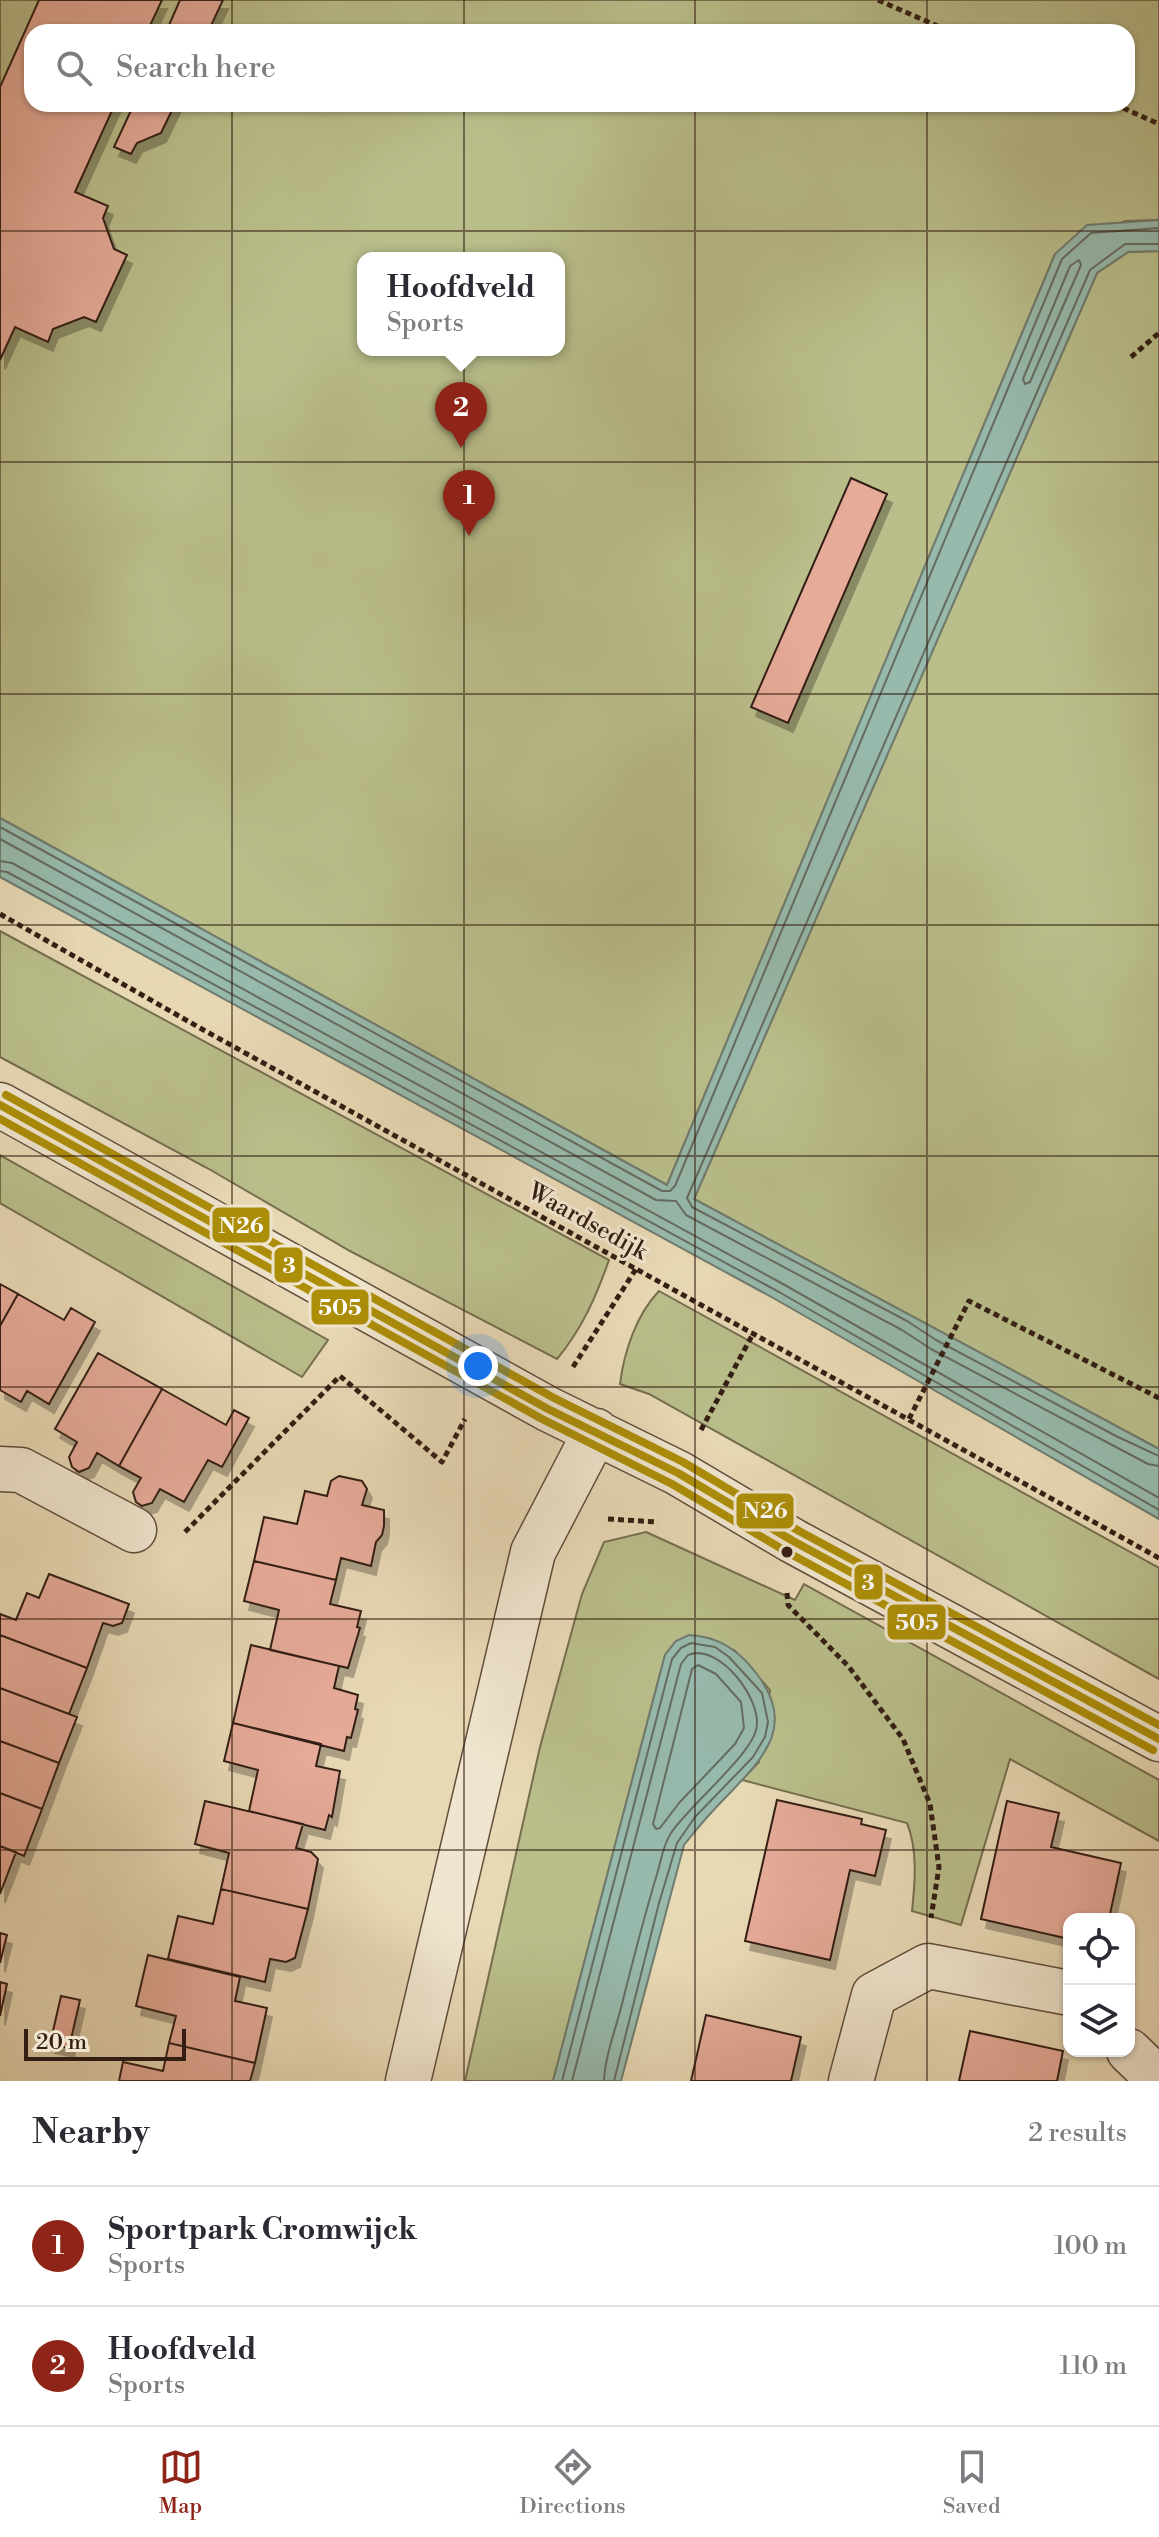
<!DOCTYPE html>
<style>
body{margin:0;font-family:"Libre Bodoni",serif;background:#f7f7f7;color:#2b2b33}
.controls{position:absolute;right:24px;bottom:24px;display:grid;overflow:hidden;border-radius:16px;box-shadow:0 2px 6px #0004}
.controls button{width:72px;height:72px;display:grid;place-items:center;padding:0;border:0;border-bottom:2px solid #e1e1e2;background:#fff;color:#2b2b33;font:40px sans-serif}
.scale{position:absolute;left:24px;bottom:20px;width:162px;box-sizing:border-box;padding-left:8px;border:4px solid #331e13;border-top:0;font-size:22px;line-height:28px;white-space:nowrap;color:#331e13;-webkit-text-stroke:6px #f0e6cf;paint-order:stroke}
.you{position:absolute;left:478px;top:1366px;width:28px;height:28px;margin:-20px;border:6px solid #fff;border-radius:50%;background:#1a73e8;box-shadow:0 0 0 12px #1a73e833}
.badge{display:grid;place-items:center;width:52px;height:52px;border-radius:50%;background:#8f2418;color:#fff;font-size:26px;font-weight:700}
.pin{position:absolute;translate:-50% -66px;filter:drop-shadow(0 2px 4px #0008)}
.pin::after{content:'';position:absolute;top:42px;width:28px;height:24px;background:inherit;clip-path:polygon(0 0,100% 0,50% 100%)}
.popup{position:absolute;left:357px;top:252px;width:208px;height:104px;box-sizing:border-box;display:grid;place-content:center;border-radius:16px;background:#fff;filter:drop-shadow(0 2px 6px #0005);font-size:26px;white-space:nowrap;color:#7c7c81}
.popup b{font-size:30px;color:#2b2b33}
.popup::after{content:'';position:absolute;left:50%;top:100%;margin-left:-16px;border:16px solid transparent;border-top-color:#fff}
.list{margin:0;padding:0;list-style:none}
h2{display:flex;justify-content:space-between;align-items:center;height:104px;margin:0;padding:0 32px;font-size:34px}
h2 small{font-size:26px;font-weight:400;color:#7c7c81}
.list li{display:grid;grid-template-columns:52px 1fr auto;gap:24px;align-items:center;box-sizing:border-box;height:120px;padding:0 32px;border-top:2px solid #e1e1e2}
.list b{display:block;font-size:30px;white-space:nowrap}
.list p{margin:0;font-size:26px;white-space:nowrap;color:#7c7c81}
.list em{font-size:26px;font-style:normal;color:#7c7c81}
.icon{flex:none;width:44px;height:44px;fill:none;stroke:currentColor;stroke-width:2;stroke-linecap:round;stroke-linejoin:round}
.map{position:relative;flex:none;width:1159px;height:2081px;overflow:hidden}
.search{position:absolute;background:#fff;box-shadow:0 2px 6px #0004;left:24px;right:24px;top:24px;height:88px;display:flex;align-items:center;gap:20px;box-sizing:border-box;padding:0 28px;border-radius:24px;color:#7c7c81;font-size:30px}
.sheet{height:344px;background:#fff}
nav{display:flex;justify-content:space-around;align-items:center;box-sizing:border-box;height:112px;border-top:2px solid #e1e1e2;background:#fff;font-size:22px;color:#7c7c81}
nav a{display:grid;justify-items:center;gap:4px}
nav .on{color:#8f2418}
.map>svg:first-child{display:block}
</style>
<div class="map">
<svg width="1159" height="2081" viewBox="0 0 1159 2081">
<defs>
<filter id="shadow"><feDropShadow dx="5" dy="9" stdDeviation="0" flood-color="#0004"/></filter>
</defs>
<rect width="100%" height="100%" fill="#e8d9b5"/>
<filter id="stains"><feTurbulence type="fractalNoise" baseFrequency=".0025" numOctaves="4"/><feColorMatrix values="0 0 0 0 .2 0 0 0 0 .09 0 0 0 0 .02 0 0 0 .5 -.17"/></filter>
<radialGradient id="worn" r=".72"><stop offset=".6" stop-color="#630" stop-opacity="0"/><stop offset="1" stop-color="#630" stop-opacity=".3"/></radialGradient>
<path fill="#b9be8b" stroke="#766e4f" stroke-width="2" fill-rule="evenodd" d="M0 0H1159V220L1125 221 1055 254 667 1185 0 818ZM32 32H1127V104H32ZM363 258H559V350H363Z
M1159 251V1449L694 1199 1097 273 1128 252Z
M0 931 609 1260C596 1297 582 1329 557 1359L350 1251 209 1169 0 1057Z
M0 1155 328 1340 302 1377 0 1203Z
M659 1291 1159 1568V1679L649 1394 620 1384C624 1352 636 1315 659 1291Z
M646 1532 795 1600 804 1584 1159 1780V1841L1010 1759 961 1925 912 1911C915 1883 918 1850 907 1823L742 1780 759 1762 770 1690 734 1650 676 1641 665 1655 553 2081H465L540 1747 582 1594 604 1542Z"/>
<path fill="#97baad" stroke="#6f7c6f" stroke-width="2" d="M1159 220V251L1128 252 1097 273 694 1199 1159 1449V1519L775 1299 0 877V818L667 1185 1055 254 1087 225Z
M689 1635C717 1636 739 1650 756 1673 796 1724 766 1755 729 1794 713 1810 698 1827 684 1845L621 2081H553L665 1655 676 1641Z"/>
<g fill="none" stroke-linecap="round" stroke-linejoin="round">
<path stroke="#656c60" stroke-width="2" d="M1159 244H1125L1090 270 687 1198 692 1207 907 1321 936 1340 1116 1436 1159 1456
M1079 260 1081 265 1030 382 1025 384 1023 379 1070 266Z
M0 827 662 1191H670L675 1186 1062 259 1091 233 1159 228
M0 839 656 1200 676 1201 686 1215 902 1330 931 1349 1148 1464 1159 1466
M0 861 12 863 783 1284 1159 1498
M0 871 7 872 779 1292 1159 1510
M698 1665 716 1674 741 1702 744 1728 735 1744 679 1803 660 1828 656 1829 653 1824 692 1669Z
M562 2081 672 1659 681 1648 691 1643 715 1647 729 1657 762 1693 768 1722 765 1737 753 1757 695 1817 677 1843 659 1903 614 2081
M572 2081 681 1664 688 1655C719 1642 764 1701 756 1730 749 1757 690 1805 671 1833 663 1845 661 1861 657 1874 644 1917 633 1960 622 2004 616 2028 605 2056 604 2081"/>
</g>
<path fill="#e6ab99" stroke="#331e13" stroke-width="2" filter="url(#shadow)" d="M39 0H162L147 32H32V104H115L75 192 108 206 103 218 114 249 127 255 96 322 84 317 53 329 48 342 15 327 0 360V87Z
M180 0H223L208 32H166Z
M134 104H175L161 133 137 143 131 154 114 147Z
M851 478 887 494 788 723 751 707Z
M0 1284 18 1294 0 1326Z
M18 1294 64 1320 71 1308 95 1322 49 1404 27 1391 21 1402 0 1390V1326Z
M98 1353 162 1389 119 1466 97 1453 89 1468 79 1472 72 1467 69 1457 77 1442 55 1429Z
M162 1389 226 1425 234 1410 249 1418 222 1467 208 1460 184 1502 160 1489 152 1503 142 1506 136 1502 133 1492 141 1478 119 1466Z
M339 1476 362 1481 367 1489 362 1505 384 1510V1526L382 1535 376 1542 371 1566 341 1558 336 1580 254 1561 264 1517 297 1524 305 1491 327 1496 331 1481Z
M254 1561 336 1580 330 1604 361 1611 357 1627 360 1628 348 1668 270 1650 279 1610 244 1601Z
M49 1574 129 1604 122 1623 113 1626 103 1623 87 1668 0 1635V1614L16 1620 27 1593 39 1598Z
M0 1635 87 1668 69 1714 0 1688Z
M251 1645 339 1666 334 1688 358 1695 355 1709 358 1710 351 1738 347 1737 344 1751 233 1723Z
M0 1688 77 1717 59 1763 0 1741Z
M233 1723 321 1744 316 1766 340 1771 332 1817 329 1815 325 1830 249 1811 258 1770 224 1761Z
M0 1741 59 1763 42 1809 0 1793Z
M0 1793 42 1809 24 1856 0 1846Z
M777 1800 862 1819 861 1824 886 1830 875 1876 850 1870 830 1960 745 1941Z
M205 1801 303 1824 296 1848 311 1852 318 1859 308 1909 221 1889 229 1853 195 1844Z
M1007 1801 1059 1813 1051 1847 1121 1863 1109 1919H1069V1939L981 1919Z
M0 1846 16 1852 0 1894Z
M221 1889 308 1909 295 1958 286 1962 270 1959 265 1982 168 1959 178 1916 213 1924Z
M0 1933 7 1935 0 1963Z
M148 1955 240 1977 235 2001 267 2008 255 2063 169 2043 176 2016 136 2006Z
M0 1982 7 1984 0 2016Z
M61 1996 80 2000 69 2048 50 2044Z
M706 2015 801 2037 791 2081H691Z
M970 2031 1063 2051 1057 2081H959Z
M169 2043 255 2063 250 2081H119L123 2062 163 2071Z"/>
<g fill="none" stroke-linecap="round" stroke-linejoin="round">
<g stroke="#604d3c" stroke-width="47">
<path id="minor" d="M0 1105 548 1409 678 1473 793 1541 1159 1739
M0 1469 21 1470 134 1530
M1129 2051 1159 2080
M408 2081 533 1552 596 1431
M851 2081 874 1995 928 1966 1069 1993"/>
</g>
<path stroke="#331e13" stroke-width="5" stroke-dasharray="6 4" stroke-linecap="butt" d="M878 0 951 32
M1114 104 1159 124
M1131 357 1159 333
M0 914 200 1028 1159 1558
M573 1367 636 1269
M909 1419 969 1301 1159 1398
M701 1430 754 1332
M608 1519 658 1522
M185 1532 340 1376 442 1462 465 1419
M787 1593 788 1605 849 1667 903 1739 930 1804 939 1867 931 1918"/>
<use href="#minor" stroke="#f0e6cf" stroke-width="44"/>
<g stroke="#f0e6cf" stroke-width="14">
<path id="bus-1" d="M0 1105 548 1409 678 1473 793 1541 1159 1739"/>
</g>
<g stroke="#f0e6cf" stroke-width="14">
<path id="bus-2" d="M0 1119 542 1419 672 1484 787 1552 1153 1750"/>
</g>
<g stroke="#f0e6cf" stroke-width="14">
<path id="bus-3" d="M6 1095 554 1398 683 1462 799 1531 1159 1725"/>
</g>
<use href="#bus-1" stroke="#ac8e08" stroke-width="8"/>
<use href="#bus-2" stroke="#ac8e08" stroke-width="8"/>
<use href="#bus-3" stroke="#ac8e08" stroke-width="8"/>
</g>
<path fill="none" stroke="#331e13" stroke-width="2" stroke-opacity="0.55" d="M232 0V32M464 0V32M695 0V32M927 0V32M232 104V2081M464 104V2081M695 104V2081M927 104V2081M0 231H1159M0 462H1159M0 694H1159M0 925H1159M0 1156H1159M0 1387H1159M0 1619H1159M0 1850H1159"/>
<circle fill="#331e13" stroke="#f0e6cf" stroke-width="3" cx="787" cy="1552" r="7"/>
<g text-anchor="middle" stroke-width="6" stroke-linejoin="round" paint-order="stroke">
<g font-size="24" fill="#331e13" stroke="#f0e6cf">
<text transform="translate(588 1221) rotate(29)" y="8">Waardsedijk</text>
</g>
</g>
<g stroke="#f0e6cf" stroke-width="3">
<rect x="211" y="1206" width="60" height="38" rx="8" fill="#ac8e08"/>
<rect x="273" y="1246" width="31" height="38" rx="8" fill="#ac8e08"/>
<rect x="310" y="1288" width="60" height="38" rx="8" fill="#ac8e08"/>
<rect x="735" y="1492" width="60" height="38" rx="8" fill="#ac8e08"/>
<rect x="853" y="1563" width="31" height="38" rx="8" fill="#ac8e08"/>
<rect x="886" y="1603" width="61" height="38" rx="8" fill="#ac8e08"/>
</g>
<g font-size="22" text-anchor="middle" font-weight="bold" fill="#fff">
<text x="241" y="1233">N26</text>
<text x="289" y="1273">3</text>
<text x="340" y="1315">505</text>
<text x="765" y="1518">N26</text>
<text x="868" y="1590">3</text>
<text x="917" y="1630">505</text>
</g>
<rect width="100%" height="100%" filter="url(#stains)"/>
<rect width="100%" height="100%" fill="url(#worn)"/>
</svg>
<div class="controls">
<button><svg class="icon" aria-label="locate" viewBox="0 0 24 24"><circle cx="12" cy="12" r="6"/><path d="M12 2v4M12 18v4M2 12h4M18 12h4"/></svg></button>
<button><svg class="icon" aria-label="layers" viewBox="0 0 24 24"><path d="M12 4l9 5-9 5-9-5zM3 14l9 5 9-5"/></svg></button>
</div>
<div class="scale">20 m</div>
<div class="you"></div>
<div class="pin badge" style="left:469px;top:536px">1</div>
<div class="pin badge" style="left:461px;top:448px">2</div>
<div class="popup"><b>Hoofdveld</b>Sports</div>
<div class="search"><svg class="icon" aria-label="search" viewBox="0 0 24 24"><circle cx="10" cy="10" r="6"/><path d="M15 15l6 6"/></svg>Search here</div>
</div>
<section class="sheet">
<h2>Nearby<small>2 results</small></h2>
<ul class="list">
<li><span class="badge">1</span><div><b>Sportpark Cromwijck</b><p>Sports</p></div><em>100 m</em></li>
<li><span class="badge">2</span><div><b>Hoofdveld</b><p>Sports</p></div><em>110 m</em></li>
</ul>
</section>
<nav>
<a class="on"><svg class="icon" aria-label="map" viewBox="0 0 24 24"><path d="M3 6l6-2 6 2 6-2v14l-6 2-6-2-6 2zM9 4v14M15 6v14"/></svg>Map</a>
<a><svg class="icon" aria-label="directions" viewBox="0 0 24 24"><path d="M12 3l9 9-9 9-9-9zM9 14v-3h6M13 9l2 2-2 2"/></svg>Directions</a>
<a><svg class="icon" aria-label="saved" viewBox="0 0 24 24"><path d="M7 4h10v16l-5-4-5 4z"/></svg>Saved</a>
</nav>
